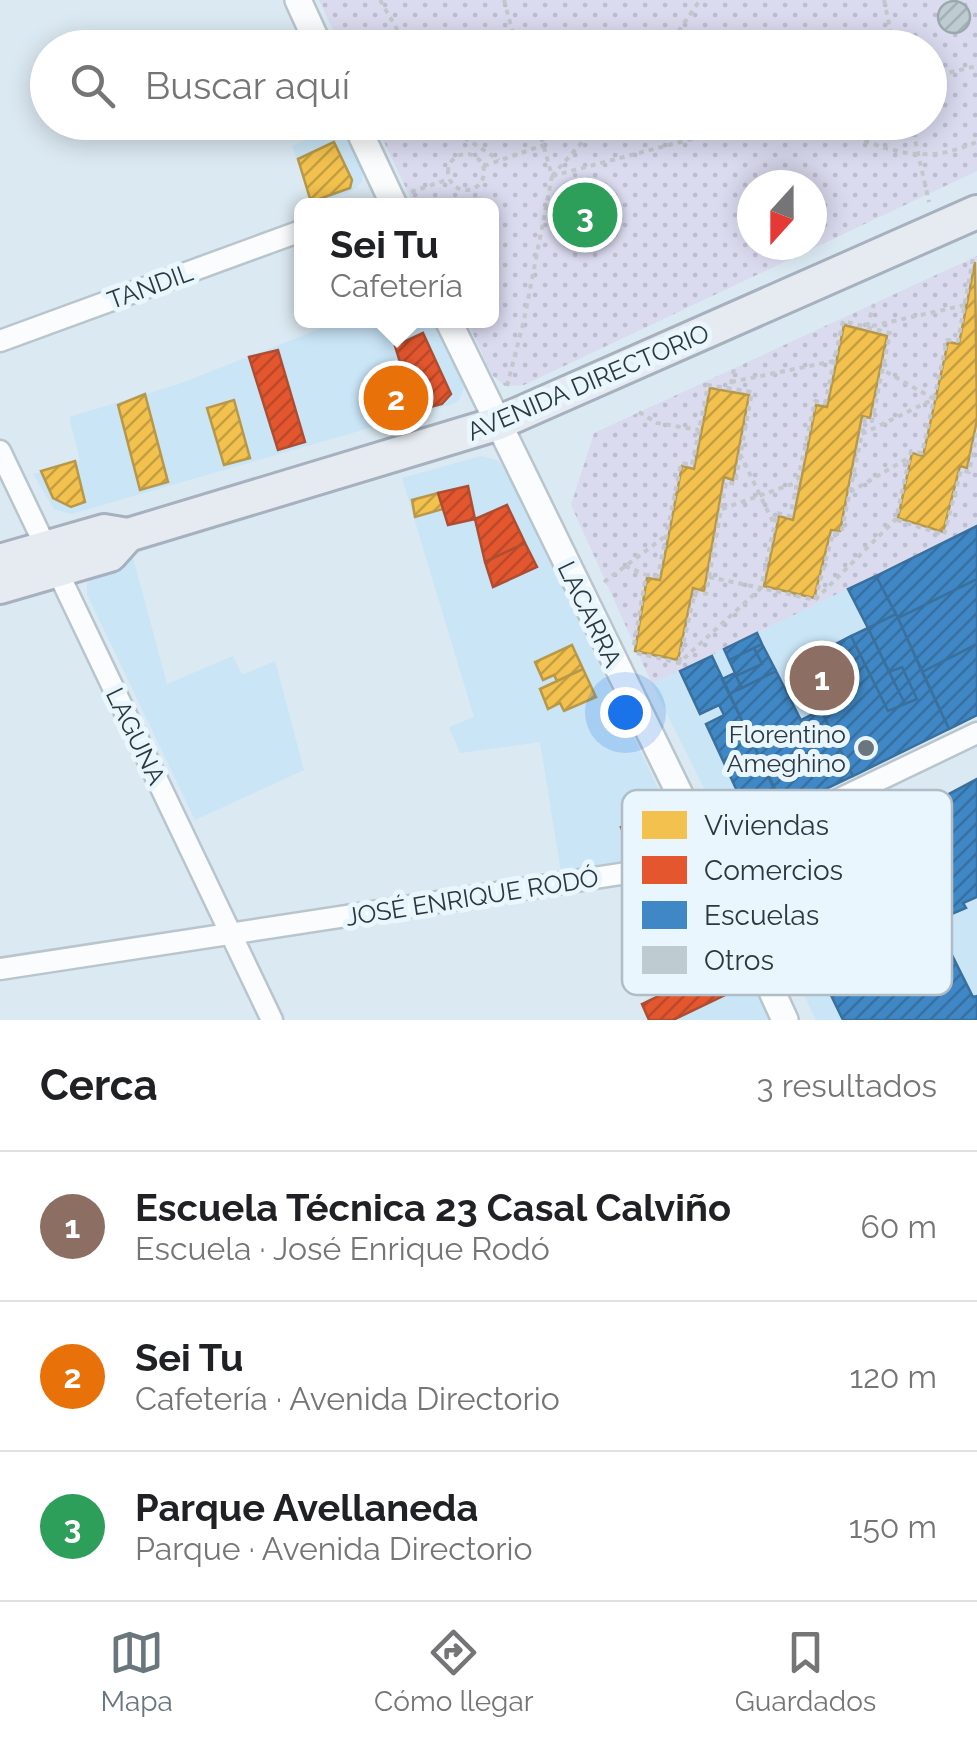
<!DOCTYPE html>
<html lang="es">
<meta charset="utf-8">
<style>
body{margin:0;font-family:Raleway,sans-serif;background:#f6f6f6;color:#202124}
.compass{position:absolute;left:737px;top:170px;width:90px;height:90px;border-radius:50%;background:#fff;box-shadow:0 5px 25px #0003;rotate:201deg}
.you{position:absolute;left:625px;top:712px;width:35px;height:35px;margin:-25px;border:8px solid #fff;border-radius:50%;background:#1a73e8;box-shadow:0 0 0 15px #1a73e833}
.badge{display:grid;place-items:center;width:65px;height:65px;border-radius:50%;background:#69767e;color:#fff;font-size:32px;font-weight:700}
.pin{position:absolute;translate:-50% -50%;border:5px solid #fff;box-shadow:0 2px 10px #0006}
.popup{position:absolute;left:294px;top:198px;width:205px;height:130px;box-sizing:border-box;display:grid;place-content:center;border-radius:15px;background:#fff;filter:drop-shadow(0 2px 8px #0005);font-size:32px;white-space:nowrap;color:#757577}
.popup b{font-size:38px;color:#202124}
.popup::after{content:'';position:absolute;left:50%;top:100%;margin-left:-20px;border:20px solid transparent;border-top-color:#fff}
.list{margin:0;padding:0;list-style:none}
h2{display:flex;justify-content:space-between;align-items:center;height:130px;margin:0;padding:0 40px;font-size:42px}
h2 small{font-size:32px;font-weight:400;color:#757577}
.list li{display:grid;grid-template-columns:65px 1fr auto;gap:30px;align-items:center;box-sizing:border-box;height:150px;padding:0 40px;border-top:2px solid #e0e0e0}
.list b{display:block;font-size:38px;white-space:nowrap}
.list p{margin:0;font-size:32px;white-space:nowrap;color:#757577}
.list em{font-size:32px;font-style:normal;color:#757577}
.icon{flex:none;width:55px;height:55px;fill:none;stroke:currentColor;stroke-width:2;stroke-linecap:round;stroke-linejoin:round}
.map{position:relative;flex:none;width:977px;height:1020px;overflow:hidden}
.search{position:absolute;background:#fff;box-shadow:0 5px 25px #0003;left:30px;right:30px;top:30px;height:110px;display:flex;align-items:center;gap:25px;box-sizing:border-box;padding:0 35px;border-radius:55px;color:#757577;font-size:38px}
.sheet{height:580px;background:#fff}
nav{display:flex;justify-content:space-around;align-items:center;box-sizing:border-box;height:140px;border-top:2px solid #e0e0e0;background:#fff;font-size:28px;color:#757577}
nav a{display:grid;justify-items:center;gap:5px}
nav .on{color:#69767e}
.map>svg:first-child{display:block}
</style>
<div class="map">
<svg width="977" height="1020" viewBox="0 0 977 1020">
<defs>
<pattern id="grass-dots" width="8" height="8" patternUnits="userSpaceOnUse" patternTransform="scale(2.5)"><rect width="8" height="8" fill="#dbdbf0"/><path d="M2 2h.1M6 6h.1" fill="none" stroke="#bcbdcf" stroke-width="1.8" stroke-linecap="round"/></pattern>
<pattern id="homes-hatch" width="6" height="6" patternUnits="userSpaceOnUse" patternTransform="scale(2.5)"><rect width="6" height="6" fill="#f2c14e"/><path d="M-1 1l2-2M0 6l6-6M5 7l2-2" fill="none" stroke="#c49e42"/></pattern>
<pattern id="shops-hatch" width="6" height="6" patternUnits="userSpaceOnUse" patternTransform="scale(2.5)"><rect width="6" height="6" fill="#e4572e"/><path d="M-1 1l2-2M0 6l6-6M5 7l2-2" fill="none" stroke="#b94929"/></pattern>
<pattern id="schools-hatch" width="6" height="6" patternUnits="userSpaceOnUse" patternTransform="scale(2.5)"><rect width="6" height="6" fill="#3f88c5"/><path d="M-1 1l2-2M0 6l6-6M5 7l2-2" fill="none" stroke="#3570a1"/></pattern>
<pattern id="building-hatch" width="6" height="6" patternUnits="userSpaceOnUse" patternTransform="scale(2.5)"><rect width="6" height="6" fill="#beccd1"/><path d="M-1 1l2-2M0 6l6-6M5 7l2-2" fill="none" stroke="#a3b0b4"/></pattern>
</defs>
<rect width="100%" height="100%" fill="#dbe9f2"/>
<path fill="#c9e5f6" d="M343 123 363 167 362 182 350 192 312 205 292 146Z
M340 321H439L467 380 459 400 453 404 71 514 54 509 33 474 80 460 69 417 179 384Z
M481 456 499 461 505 469 680 834 675 855 664 862 562 878 540 742 460 753 449 727 474 717 402 478Z
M977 526V715L748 827 719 818 652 684Z
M132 554 167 684 233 656 242 675 275 661 304 770 195 820 87 594V575Z
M977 778V1020H816L762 908 769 888Z
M724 917 771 1020H649L642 1004 679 970 667 944Z"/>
<path fill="url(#grass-dots)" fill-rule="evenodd" d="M319 0H977V171L524 385 505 386 492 375 467 321 491 320V205H414L375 123 930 122V48L341 47ZM752 185H812V245H752Z
M977 256 959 344 948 343 923 456 912 454 898 518 943 531 960 466 967 467 977 420V526L652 684 571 505 594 433ZM844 325 887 336 870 417 862 416 840 530H831L814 598 764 585 793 520 816 405 827 407ZM710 388 748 395 732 480 724 478 704 590 693 588 678 660 636 650 648 578 660 580 682 467 694 469Z"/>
<path fill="url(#homes-hatch)" stroke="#b7984a" stroke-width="2.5" d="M334 142 352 180 350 188 311 202 298 159Z
M975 262 977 420 967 468 960 466 943 532 898 518 912 453 923 456 948 342 959 344Z
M844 325 887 336 870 418 862 416 840 531 831 530 814 598 764 586 779 516 793 520 816 405 827 407Z
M710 388 749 395 733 480 724 477 704 591 693 588 678 660 635 651 647 578 660 580 682 466 694 469Z
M145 394 168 482 140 490 118 405Z
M234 400 250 458 224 465 207 408Z
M75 461 85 502 71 507 53 498 41 471Z
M438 493 443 509 415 517 412 500Z
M572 645 583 669 557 681 554 675 543 680 535 662Z
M583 669 596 697 564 711 560 703 548 709 540 689Z"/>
<path fill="url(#shops-hatch)" stroke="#ad4e33" stroke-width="2.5" d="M423 333 451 394 442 404 415 411 395 346Z
M278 350 305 442 278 450 249 357Z
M404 378 415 411 387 419 378 385Z
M468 486 475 519 448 525 438 493Z
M507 505 525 543 485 562 475 519Z
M525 543 537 567 493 587 485 562Z
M652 813 664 839 654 857 636 859 621 827Z
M731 961 744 986 673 1020H649L642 1004Z"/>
<path fill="url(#schools-hatch)" stroke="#39709d" stroke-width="2.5" d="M977 526V579L898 618 876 576Z
M876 576 896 614 868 628 848 589Z
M977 579V644L922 672 898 618Z
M896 614 949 729 853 776 821 710 851 695 828 648 851 636 888 711 917 699 902 667 889 672 868 628Z
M868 628 905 704 888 711 851 636Z
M757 633 762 644 729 660 724 649Z
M762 644 776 671 742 688 736 676 762 664 754 648Z
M977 644V715L949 729 922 672Z
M754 648 762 664 736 676 742 688 729 694 722 679 735 673 729 660Z
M712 656 782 806 751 821 706 724 724 715 719 705 700 714 680 671Z
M902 667 917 699 905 704 889 672Z
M776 671 816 750 768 774 729 694Z
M821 710 853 776 784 809 768 774 816 750 801 720Z
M977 779V897L963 903 966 908 935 921 973 997 977 996V1020H843L811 954 816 950 797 913 819 903 805 871Z"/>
<path fill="url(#building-hatch)" stroke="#9ba8ad" stroke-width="2.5" d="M938 17a16 16 0 1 1 32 0a16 16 0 1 1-32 0Z"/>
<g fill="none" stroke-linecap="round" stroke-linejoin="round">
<g stroke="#b9c5cd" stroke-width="25">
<path id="minor" d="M0 341 301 231
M0 451 272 1020
M0 969 712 860 977 733"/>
</g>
<g stroke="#b9c5cd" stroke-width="30">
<path id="tertiary" d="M298 0 320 48
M355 122 394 205
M448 320 712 860 785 1020"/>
</g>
<g stroke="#a6b0be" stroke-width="38">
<path id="primary" d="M0 561 104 531 128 535 496 424 977 212
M0 587 110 555 128 535"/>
</g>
<path stroke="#c2c8cc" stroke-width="4" stroke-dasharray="5 5" stroke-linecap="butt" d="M380 0 408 48
M504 0 517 48
M884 0 894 48
M667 48 700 0
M930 77 977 66
M452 122 462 136 499 160
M818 122C853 135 893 157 931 154 947 154 963 147 977 142
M911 122 929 202
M448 172a18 18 0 1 1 36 0a18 18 0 1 1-36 0Z
M484 166 544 145
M552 176 756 122
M552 176 600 122
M411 192 449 179
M872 326 965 305
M867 327 874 304
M731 382 834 361
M731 384 734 369
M507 386 524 320 552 176 537 122
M639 412 657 423 699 430
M862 434 934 399 883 370
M740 454 773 522
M850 492 910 457
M722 509 798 482
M897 520 944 535 961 470 969 472 977 433
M625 566 646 575
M709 577 761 588 777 513 790 516 815 401 825 403 843 321 890 333 872 421 865 419 841 534 833 533 815 600
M604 582 667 535
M634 645 646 575 658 576 681 463 692 465 708 385 752 392 735 484 726 482 706 594 695 592 679 663
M637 653 679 663 761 588 815 600 896 519 911 451 922 453 947 340 958 341 973 258 977 259"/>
<use href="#minor" stroke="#fafcfd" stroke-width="20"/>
<use href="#tertiary" stroke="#fafcfd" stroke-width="25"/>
<use href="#primary" stroke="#e6ebf1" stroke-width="32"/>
</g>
<circle fill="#69767e" stroke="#eaf6fe" stroke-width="4" cx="866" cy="748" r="10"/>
<g text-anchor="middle" stroke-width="10" stroke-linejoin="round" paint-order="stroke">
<g font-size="25" fill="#2c3840" stroke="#eaf6fe">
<text transform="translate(150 286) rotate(-20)" y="9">TANDIL</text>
<text transform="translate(588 382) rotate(-23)" y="9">AVENIDA DIRECTORIO</text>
<text transform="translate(590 614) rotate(64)" y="9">LACARRA</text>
<text transform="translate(136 736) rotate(64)" y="9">LAGUNA</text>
<text transform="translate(472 897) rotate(-9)" y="9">JOSÉ ENRIQUE RODÓ</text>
</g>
<g font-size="25" fill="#2c3840" stroke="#eaf6fe" text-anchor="end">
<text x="846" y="743">Florentino<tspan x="846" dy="29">Ameghino</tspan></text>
</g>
</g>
<rect x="622" y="790" width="330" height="205" rx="15" fill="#eaf6fe" stroke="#b1bdc5" stroke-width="2.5"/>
<rect x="642" y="811" width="45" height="28" fill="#f2c14e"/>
<rect x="642" y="856" width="45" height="28" fill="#e4572e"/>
<rect x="642" y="901" width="45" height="28" fill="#3f88c5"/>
<rect x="642" y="946" width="45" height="28" fill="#beccd1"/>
<g font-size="28" fill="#2c3840">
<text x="704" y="835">Viviendas</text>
<text x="704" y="880">Comercios</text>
<text x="704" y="925">Escuelas</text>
<text x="704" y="970">Otros</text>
</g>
</svg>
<svg class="compass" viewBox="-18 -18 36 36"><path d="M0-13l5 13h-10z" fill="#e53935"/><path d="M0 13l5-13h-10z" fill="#757577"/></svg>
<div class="you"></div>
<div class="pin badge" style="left:822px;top:678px;background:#8d6e63">1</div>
<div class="pin badge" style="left:396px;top:398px;background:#e8710a">2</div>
<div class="popup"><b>Sei Tu</b>Cafetería</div>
<div class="pin badge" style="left:585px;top:215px;background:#2e9e5b">3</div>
<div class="search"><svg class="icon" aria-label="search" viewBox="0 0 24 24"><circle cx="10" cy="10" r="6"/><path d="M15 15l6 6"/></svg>Buscar aquí</div>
</div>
<section class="sheet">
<h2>Cerca<small>3 resultados</small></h2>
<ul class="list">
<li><span class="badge" style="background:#8d6e63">1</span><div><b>Escuela Técnica 23 Casal Calviño</b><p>Escuela · José Enrique Rodó</p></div><em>60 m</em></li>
<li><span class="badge" style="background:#e8710a">2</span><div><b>Sei Tu</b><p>Cafetería · Avenida Directorio</p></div><em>120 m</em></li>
<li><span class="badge" style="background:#2e9e5b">3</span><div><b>Parque Avellaneda</b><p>Parque · Avenida Directorio</p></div><em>150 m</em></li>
</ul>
</section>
<nav>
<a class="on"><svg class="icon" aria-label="map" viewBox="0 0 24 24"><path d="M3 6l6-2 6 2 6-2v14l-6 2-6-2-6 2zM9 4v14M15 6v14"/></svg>Mapa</a>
<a><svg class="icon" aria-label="directions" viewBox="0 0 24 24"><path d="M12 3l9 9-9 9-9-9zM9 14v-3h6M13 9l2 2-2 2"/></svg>Cómo llegar</a>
<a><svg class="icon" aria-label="saved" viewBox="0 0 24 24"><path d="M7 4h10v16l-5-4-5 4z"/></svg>Guardados</a>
</nav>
